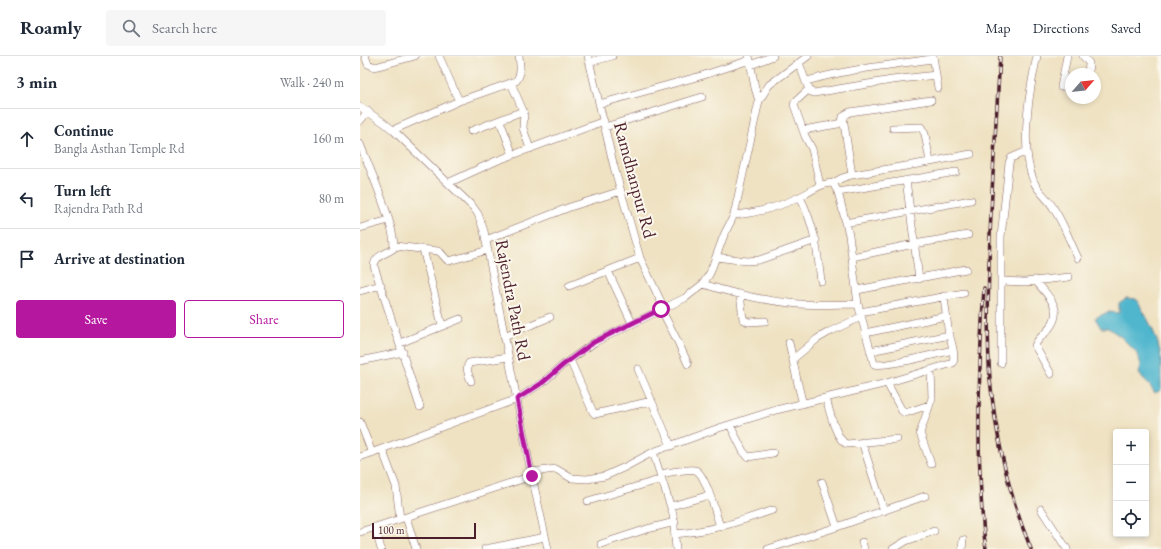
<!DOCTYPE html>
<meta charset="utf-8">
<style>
body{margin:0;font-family:"EB Garamond",serif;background:#f6f6f7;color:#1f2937}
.controls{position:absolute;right:12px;bottom:12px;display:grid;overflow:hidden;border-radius:4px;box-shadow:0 2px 6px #0003}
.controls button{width:36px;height:36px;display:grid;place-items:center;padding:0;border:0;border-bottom:1px solid #e0e1e3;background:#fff;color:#1f2937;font:20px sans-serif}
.compass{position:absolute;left:705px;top:12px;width:36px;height:36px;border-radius:50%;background:#fff;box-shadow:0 2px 6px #0003;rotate:62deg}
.scale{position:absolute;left:12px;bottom:10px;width:104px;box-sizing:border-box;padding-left:4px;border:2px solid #4a1f2b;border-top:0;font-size:11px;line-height:14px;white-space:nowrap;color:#4a1f2b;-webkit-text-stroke:3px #fbf7ec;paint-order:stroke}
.stop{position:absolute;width:12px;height:12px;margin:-9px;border:3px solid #b5179e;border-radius:50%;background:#fff}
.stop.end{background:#b5179e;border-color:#fff;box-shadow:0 1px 4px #0008}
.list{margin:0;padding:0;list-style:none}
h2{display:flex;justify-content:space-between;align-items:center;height:52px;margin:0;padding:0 16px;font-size:17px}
h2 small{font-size:13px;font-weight:400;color:#747a83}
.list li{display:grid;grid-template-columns:26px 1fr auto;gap:12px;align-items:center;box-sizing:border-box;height:60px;padding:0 16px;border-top:1px solid #e0e1e3}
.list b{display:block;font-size:15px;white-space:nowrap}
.list p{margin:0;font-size:13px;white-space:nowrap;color:#747a83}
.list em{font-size:13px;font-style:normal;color:#747a83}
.actions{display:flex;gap:8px;padding:12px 16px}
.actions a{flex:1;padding:9px 0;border:1px solid #b5179e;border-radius:4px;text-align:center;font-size:14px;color:#b5179e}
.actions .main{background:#b5179e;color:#fff}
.icon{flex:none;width:22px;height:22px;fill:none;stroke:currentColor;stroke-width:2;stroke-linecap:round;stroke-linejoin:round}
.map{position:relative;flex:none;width:801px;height:493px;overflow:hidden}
header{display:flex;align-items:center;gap:24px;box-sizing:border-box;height:56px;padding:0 20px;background:#fff;border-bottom:1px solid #e0e1e3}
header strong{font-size:19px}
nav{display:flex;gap:22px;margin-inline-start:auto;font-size:14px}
.search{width:280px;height:36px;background:#f6f6f7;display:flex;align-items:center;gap:10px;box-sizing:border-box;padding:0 14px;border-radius:4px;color:#747a83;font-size:15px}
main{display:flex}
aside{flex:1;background:#fff}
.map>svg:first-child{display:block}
</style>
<header>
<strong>Roamly</strong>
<div class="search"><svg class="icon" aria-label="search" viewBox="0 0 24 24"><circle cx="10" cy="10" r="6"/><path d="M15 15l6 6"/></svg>Search here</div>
<nav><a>Map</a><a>Directions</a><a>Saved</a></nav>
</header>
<main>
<aside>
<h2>3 min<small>Walk · 240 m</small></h2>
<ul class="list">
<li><svg class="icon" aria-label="ahead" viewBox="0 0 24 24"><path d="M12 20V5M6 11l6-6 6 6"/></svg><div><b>Continue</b><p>Bangla Asthan Temple Rd</p></div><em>160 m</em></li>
<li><svg class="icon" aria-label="left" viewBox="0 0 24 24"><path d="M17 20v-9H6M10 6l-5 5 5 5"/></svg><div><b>Turn left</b><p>Rajendra Path Rd</p></div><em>80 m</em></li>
<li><svg class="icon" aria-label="arrive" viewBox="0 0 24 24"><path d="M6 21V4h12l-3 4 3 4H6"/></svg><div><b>Arrive at destination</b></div></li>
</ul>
<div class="actions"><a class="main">Save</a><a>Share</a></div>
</aside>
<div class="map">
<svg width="801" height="493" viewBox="0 0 801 493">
<rect width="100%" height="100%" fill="#fbf7ec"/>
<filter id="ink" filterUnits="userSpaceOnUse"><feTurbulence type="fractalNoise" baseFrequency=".025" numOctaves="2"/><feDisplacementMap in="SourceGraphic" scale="8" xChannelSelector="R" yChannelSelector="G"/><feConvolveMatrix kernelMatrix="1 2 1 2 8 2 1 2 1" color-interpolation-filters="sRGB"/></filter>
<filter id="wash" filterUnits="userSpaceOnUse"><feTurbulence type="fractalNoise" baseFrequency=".012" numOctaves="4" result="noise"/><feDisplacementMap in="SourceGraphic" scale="16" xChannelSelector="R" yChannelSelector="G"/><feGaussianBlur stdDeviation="0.9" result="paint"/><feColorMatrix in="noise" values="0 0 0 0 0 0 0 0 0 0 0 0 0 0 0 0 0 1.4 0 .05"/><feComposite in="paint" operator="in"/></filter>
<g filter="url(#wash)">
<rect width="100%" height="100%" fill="#efe2c2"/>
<path fill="#4fb6cd" stroke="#4c6a7c" d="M766 242 776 243C786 259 800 284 801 303 801 313 801 324 801 334L795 337 787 326 779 318 781 308 776 296 760 280 748 272H741L735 262 748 256 759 257V247Z"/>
</g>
<g filter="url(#ink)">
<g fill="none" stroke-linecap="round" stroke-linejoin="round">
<g stroke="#846360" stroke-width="8">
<path id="minor" d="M5 0 8 8 15 11 55 0
M79 0 99 45
M228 0 254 111 280 202 304 252
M389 0 395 32 399 45
M573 0 578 32
M677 0C669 36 659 92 674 126 678 136 689 143 694 153 704 168 710 186 718 202
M723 0 729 7 728 18
M230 6 252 0
M439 7C442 14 447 32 451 36L454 37 532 24 576 19
M391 9 413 0
M447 25C488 13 530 9 573 3
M151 27 164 57 163 72 170 93
M701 31 707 0
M449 33 435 46 434 49 445 80 452 93 460 129
M239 48 344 19 390 4
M0 51 23 66 33 74 113 151 118 158 124 175 171 416 188 493
M483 61 492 119
M0 65 8 55
M140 65 153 99
M245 71 342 41
M533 72 561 71 565 78 570 106
M33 74 99 45 156 25C162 18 160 9 159 0
M443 74 478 68C484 65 481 60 490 56L571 44
M111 75 163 55
M0 88C7 106 39 178 33 193 26 198 15 199 14 210L60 351
M546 124 559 223
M88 127 136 105 244 65
M473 127 482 122 492 119 570 106 611 98
M478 136 596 116
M440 141C455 171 457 192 461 225
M374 159C398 157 417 152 439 141 451 136 460 127 473 127L478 136 489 179 498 248 514 308C524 312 579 297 593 294
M485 167 611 144
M0 172 29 164
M126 184 210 151 261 135
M35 190 78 195C83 197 84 203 89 205L128 194
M63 193 82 269
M356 201 387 205 399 204 456 184
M492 201 554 188 608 179
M248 215 272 267
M675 224C689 241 706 254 687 275 683 280 677 283 675 290L691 318
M641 225 665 226 709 221
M343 228C371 237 401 244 430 247 452 250 476 248 498 248
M209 230 280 202
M497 234 606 213
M0 235 21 229
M380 238 383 263 388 266 405 265
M301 253 318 286 328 308
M500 256 604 237
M505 277 586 260
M144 280 190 261
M40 287 100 263
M429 287C434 307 437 328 443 348
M510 295 590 279
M433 303 457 283 469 276 501 261
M210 304 233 356 235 358 292 345
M0 305 43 296
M641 307V181L649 107 651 102 667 95
M278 313 311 390
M111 325C109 320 105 312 109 307L148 301
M527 327 542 355 545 357 569 349
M466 342C469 353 476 385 487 388L537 383
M0 366 12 397
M370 369 383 395 388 401 413 397
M502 386 524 455
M22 393 36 430 40 463
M293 396 313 458 316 493
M0 401 157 343 182 327 203 309 235 286 325 242 343 228 350 217 364 179 374 159 399 45 409 29 448 0
M571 408 560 377 572 342 571 314
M171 416 196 413 211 422 227 423 245 420 265 411 293 396 359 372 416 354 523 328 593 307C596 297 590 283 588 273 587 262 585 251 584 240
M300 418C307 417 330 412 335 414 345 416 357 461 360 471
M462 426 477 471
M228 445 302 423
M311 450 350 439
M681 453 707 493
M46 461 56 493
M15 471 21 493
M0 476 172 420
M315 478C352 475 378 466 413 454
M502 486 504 493
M241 488 287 473 315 466
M125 493 185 481
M408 493 477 471 565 440
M533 493 546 485 574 475
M602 493 603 484"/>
</g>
<use href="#minor" stroke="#fff" stroke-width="7"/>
<g stroke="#4a1f2b" stroke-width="3.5">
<path id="rail" d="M640 0C636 69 631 139 629 208 628 246 627 285 630 323 636 381 649 440 671 493
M624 232C620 293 617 355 620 417 621 443 622 468 626 493"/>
</g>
<use href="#rail" stroke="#fbf7ec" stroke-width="2" stroke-dasharray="6" stroke-linecap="butt"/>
</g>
</g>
<g fill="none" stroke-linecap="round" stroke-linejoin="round" filter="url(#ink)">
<path stroke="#b5179e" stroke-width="5" d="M172 420 157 343 182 327 203 309 234 286 301 253"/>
</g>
<g text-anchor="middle" stroke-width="4" stroke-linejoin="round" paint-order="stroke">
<g font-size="18" fill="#4a1f2b" stroke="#fbf7ec">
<text transform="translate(275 124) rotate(75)" y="6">Ramdhanpur Rd</text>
<text transform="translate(153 244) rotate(79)" y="6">Rajendra Path Rd</text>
</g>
</g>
</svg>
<div class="controls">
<button>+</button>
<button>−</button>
<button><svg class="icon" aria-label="locate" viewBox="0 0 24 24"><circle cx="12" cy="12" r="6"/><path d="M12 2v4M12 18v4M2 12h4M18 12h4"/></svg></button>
</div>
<svg class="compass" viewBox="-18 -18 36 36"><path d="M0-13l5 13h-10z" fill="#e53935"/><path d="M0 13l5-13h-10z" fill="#747a83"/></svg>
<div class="scale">100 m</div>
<div class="stop" style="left:301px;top:253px"></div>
<div class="stop end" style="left:172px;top:420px"></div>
</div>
</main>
